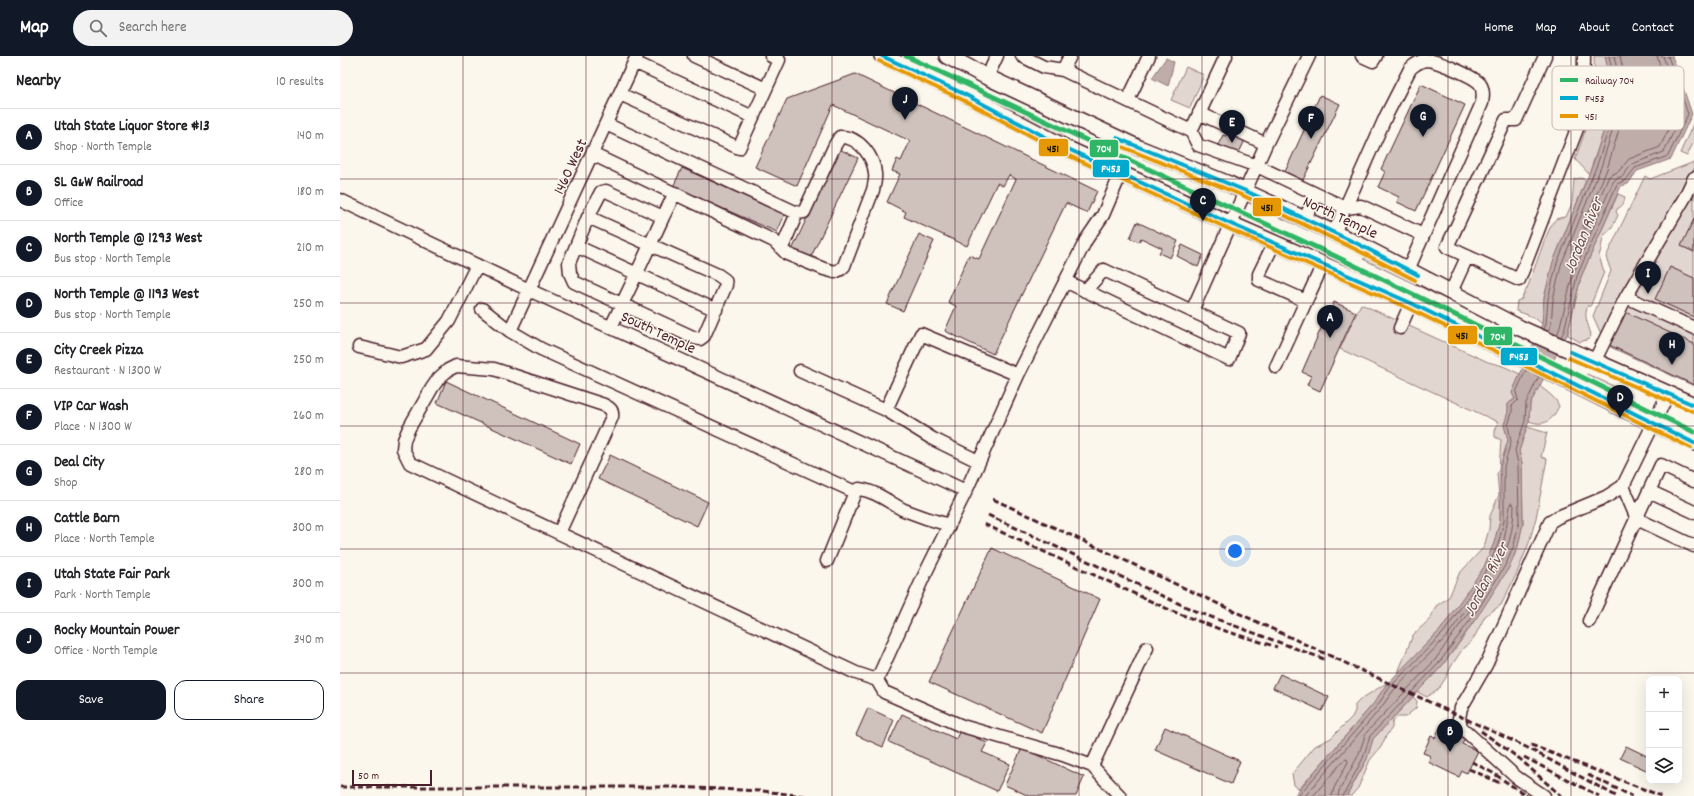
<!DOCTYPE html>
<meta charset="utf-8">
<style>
body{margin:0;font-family:Dekko,sans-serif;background:#f2f2f2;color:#202124}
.controls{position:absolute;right:12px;bottom:12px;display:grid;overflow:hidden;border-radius:8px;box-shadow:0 4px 16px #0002}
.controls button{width:36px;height:36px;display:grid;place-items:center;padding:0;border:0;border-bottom:1px solid #e0e0e0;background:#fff;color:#202124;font:20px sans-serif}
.scale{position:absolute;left:12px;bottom:10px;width:80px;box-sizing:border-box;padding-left:4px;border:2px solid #4a1f2b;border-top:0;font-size:11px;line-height:14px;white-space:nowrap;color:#4a1f2b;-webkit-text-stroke:3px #fbf7ec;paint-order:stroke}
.you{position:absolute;left:895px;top:495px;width:14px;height:14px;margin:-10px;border:3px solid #fff;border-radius:50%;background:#1a73e8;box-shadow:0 0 0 6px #1a73e833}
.badge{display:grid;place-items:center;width:26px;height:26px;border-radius:50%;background:#111827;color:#fff;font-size:13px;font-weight:700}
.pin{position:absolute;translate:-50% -33px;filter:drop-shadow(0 1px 2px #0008)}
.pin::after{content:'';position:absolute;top:21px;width:14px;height:12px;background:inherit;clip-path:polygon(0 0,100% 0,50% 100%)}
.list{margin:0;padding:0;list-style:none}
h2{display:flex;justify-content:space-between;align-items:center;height:52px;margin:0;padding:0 16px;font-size:17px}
h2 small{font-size:13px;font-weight:400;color:#757577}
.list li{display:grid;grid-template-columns:26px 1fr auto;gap:12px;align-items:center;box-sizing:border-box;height:56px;padding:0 16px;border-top:1px solid #e0e0e0}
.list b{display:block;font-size:15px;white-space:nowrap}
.list p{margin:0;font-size:13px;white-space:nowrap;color:#757577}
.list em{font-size:13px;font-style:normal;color:#757577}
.actions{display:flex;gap:8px;padding:12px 16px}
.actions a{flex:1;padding:9px 0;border:1px solid #111827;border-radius:12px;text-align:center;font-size:14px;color:#111827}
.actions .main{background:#111827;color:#fff}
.icon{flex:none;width:22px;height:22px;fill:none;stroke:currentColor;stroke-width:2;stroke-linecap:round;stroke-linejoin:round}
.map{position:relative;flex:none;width:1354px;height:740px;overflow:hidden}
header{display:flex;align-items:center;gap:24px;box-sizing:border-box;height:56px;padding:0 20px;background:#111827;color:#fff}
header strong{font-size:19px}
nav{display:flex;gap:22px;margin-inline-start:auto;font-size:14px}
.search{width:280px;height:36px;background:#f2f2f2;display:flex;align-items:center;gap:10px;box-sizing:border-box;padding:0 14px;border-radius:22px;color:#757577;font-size:15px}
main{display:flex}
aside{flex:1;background:#fff}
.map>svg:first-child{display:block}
</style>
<header>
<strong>Map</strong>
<div class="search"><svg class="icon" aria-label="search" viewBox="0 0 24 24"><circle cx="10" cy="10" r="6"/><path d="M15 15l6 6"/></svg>Search here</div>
<nav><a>Home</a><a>Map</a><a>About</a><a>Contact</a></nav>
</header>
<main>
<aside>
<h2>Nearby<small>10 results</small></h2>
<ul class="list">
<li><span class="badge">A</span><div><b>Utah State Liquor Store #13</b><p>Shop · North Temple</p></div><em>140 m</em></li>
<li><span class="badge">B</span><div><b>SL G&amp;W Railroad</b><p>Office</p></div><em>180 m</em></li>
<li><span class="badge">C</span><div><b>North Temple @ 1293 West</b><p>Bus stop · North Temple</p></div><em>210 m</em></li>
<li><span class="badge">D</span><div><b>North Temple @ 1193 West</b><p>Bus stop · North Temple</p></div><em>250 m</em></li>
<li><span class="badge">E</span><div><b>City Creek Pizza</b><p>Restaurant · N 1300 W</p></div><em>250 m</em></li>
<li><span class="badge">F</span><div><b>VIP Car Wash</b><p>Place · N 1300 W</p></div><em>260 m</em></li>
<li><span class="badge">G</span><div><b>Deal City</b><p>Shop</p></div><em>280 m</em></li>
<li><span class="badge">H</span><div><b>Cattle Barn</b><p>Place · North Temple</p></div><em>300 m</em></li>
<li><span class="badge">I</span><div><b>Utah State Fair Park</b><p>Park · North Temple</p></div><em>300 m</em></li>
<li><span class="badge">J</span><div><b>Rocky Mountain Power</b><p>Office · North Temple</p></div><em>340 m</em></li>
</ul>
<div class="actions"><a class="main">Save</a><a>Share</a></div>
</aside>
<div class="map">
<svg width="1354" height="740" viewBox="0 0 1354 740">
<rect width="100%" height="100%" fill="#fbf7ec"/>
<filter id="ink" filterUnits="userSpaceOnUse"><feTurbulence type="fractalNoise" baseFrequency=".025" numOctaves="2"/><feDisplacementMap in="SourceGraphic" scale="8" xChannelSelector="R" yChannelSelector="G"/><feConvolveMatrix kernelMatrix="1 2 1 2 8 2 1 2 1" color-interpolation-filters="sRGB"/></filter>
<g filter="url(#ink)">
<path fill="#e2d7d0" stroke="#967b7e" d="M1254 0H1265L1271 27 1264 74 1249 118 1235 103C1249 67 1256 40 1254 0Z
M846 11 864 19 850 52 831 44Z
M660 48 723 77 721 80 715 79 659 50Z
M1354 66V85L1347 100 1340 97Z
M1354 106V330L1266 289 1253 260 1271 215 1266 201 1305 120 1310 123Z
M1241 122 1246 124 1213 206 1204 242 1202 268C1194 260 1185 258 1176 255L1177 245 1182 243C1183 238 1185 237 1187 232 1193 220 1207 170 1216 163 1219 162 1223 161 1226 161L1232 147 1234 123Z
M1278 138 1285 141C1284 147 1283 150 1277 153L1276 156 1278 159C1275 166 1271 175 1264 179 1261 186 1262 193 1259 200L1264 216 1250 251 1248 249C1243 262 1248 266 1251 279L1249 283 1240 286 1228 279V277L1241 221Z
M1031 202 1130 253V255L1023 203Z
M1021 248 1148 306 1163 310 1180 318 1172 337 1175 342 1168 348V356L1164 369 1168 384 1160 411V464L1154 487 1144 511 1101 573 1057 619 1073 579 1090 563 1096 550 1109 541 1119 518 1144 491 1149 473 1150 460 1159 439 1157 418 1159 414 1161 384 1155 381V375L1158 366 1000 293Z
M1247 318 1291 338V340L1289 342 1246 322Z
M1199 329C1206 336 1215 340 1219 350 1212 365 1205 371 1189 365L1190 348Z
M1187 371 1207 377 1201 401 1207 403 1196 462 1189 487 1177 517 1161 549 1145 560 1135 580 1128 589 1124 591 1112 609 1105 623 1099 632 1087 641 1077 636 1102 610 1123 582 1170 510 1178 490 1183 467 1182 407 1179 395Z
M1045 628 1046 629 1034 647 959 733 954 729 952 718 975 690 991 682 1012 661 1015 655V649L1021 643Z
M1073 641 1077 645 1076 652 1065 661H1057L1052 667V672L1046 680 1041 691 1030 704 1018 732 1011 740H1007L1027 703 1033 683Z"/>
<path fill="#bfadaa" stroke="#907477" d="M1265 0H1332L1352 58 1331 103 1297 115 1288 128 1281 130 1241 221 1227 279 1190 348 1189 365 1179 395 1182 407 1183 467 1178 490 1170 510 1142 554 1102 610 1033 683 1027 703 1006 740H954L1034 647 1046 629 1101 573 1144 511 1154 487 1160 464 1161 432 1160 411 1168 384 1164 369 1168 356V348L1175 343 1172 337 1202 268 1204 242 1213 206 1253 108 1264 74 1271 27Z
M826 2 834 6 828 30 812 22Z"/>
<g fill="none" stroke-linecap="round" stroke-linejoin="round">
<path stroke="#79585e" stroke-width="1" d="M1280 0 1286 27 1278 77 1267 113 1243 170 1245 173 1247 172 1269 120 1279 115 1289 103 1320 91 1336 58 1317 0
M1204 273 1206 268 1208 243 1217 207 1257 109 1268 75 1275 27 1269 0
M1208 275 1211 269 1213 243 1221 209 1261 111 1272 76 1280 27 1274 0
M1217 279 1219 274 1233 218 1273 126 1277 122 1283 120 1292 108 1324 96 1342 58 1323 0
M1221 281 1224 275 1237 220 1277 128 1286 124 1295 112 1328 100 1348 58 1328 0
M1171 447 1174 449C1174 473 1168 496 1155 517L1153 518 1152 515 1163 489Z
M958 740 1037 650 1050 631 1104 576 1147 513 1158 488 1164 465V411L1171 385 1168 369 1172 357V350L1178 344 1176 336 1186 314
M965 740 1040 653 1053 635 1108 579 1148 522 1150 521 1151 524 1095 604 1026 677 1018 700 999 735 998 740
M973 740 1004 704 1007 703 1008 706 994 732 992 740
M1003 740 1023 702 1030 680 1099 607 1139 552 1166 508 1174 489 1179 466 1178 408 1175 394 1185 365 1186 347 1199 320"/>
</g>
<path fill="#cfc2bc" stroke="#4a1f2b" d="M515 18 757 135 747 157 726 147 653 298 605 275 616 250 608 246 629 199 639 203 676 123 669 119 663 130 657 127 627 190 564 161 566 156 547 146 560 118 552 115 557 103 561 105 570 85 493 49 457 130 415 111 447 43Z
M1081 28 1125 49 1076 155 1057 146 1059 141 1038 131 1045 116 1041 113Z
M980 39 1000 48 962 126 944 118Z
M889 74 906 82 897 101 877 91 883 79 886 80Z
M499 93 518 102 470 203 452 194Z
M342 112 445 158 437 176 333 131Z
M1354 163V196L1341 190Z
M797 166 838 185 830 202 819 197 822 192 801 182 799 186 790 182Z
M579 178 594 185 563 255 547 248Z
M842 189 863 199 858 211 837 200Z
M1330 211 1354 222V261L1315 243Z
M994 246 1016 256 980 335 967 329 971 320 962 316 982 270 978 268 986 252 991 254Z
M1283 255 1354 288V329L1267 288Z
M106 325 240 388 231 408 97 347Z
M270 399 368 446 357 470 258 423Z
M652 492 760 543 702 677 589 626Z
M940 618 989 641 982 655 933 632Z
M528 652 554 664 543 691 516 679Z
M562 658 616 683 620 674 647 687 642 696 670 708 657 735 549 686Z
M1101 669 1126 681 1122 688 1138 695 1127 717 1122 715 1119 721 1088 706 1091 700 1083 697 1091 680 1095 682Z
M825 671 900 705 891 728 815 694Z
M1286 690 1309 701 1308 715 1280 702Z
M682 692 744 721 736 740H689L665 729Z"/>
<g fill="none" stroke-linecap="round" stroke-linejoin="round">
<g stroke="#4a1f2b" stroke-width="15">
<path id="minor" d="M354 0 426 33
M682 0 704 11 723 14 851 75 858 89 917 110 976 138 965 163
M1022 0 1033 5 1036 0
M1205 0 1176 64H1166L1107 191 1179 224 1243 57 1244 0
M294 6 413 61
M723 14 730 0
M647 21 657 0
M280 38 399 92 439 4 431 0
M788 44 809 0
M859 57 926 88
M851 75 886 0
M252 98 434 185 447 198 484 213 495 216 501 213 504 210 533 134C534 129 536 123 535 118 534 101 519 80 500 81L495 89 464 156 457 157 266 68
M781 117 763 159 746 184 678 319 626 435 583 522 537 624 544 636 622 670 723 699 752 710 807 592
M976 138 1006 152 1021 150 1083 179
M0 144 189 234 626 435
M248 161 378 219 385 224 386 229 364 280 360 283 355 282 234 226 230 217 229 207 248 161 261 136 266 135 323 161C306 198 289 234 271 271
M323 161 335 137
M994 177 1046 60 1070 13C1075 8 1079 5 1086 4 1096 4 1135 21 1140 28 1144 34 1143 41 1142 47L1068 214
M934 187 919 218V224L966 245 983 208
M236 190 376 254
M442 192 457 157
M725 225 889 303 899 277 764 214 745 235
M1111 236 1127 201
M1286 241 1354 272
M142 253 170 275 297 0
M852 255 926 88 969 0
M1060 272 1071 247
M170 275 201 293 515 436
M19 291 61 301 86 293 109 265 137 209
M1254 306 1286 241 1345 141 1354 122
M936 311 966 245
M460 315 546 354 581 278 678 319
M546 354 593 383 638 405
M1283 430 1328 338
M1283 430 1297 463 1354 490
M1309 435 1354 456
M219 477 272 361C273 354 270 352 264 349L154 313 116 310 108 314 99 322 92 332 69 372 64 384 63 393 70 407 516 617 537 624
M487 505 515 436 519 433C536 435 550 447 564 454 579 460 594 465 609 469
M1249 565 1321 409 1354 425
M752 710 780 740
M1204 740 1176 721 1121 671 1119 662 1121 652 1146 609 1210 466 1218 461 1266 441 1283 430"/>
</g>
<g stroke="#4a1f2b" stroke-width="18">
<path id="major" d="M542 0 624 38 728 93 891 168 1071 247 1283 353 1354 387
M607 0 647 21 799 92 889 128 1020 189 1180 272 1354 349"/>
</g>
<use href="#minor" stroke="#fbf7ec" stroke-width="12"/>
<use href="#major" stroke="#fbf7ec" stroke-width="15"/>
<path stroke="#4a1f2b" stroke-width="3" stroke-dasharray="6 3" stroke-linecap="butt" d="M653 443 1186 691 1276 740
M648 459 855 555 984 603
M644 468 832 555 882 574 937 591
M1141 675 1180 703 1221 740
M1191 689 1321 740
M1184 701 1259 740
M1132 706 1153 717 1187 740
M1129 713 1160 727
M1248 719 1292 740
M0 731H334L422 735 465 740"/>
<g stroke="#fbf7ec" stroke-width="7">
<path id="bus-1" d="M542 0 624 38 728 93 891 168 1071 247 1354 387
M777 82 906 135 1020 189 1078 219
M1231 296 1354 349"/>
</g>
<g stroke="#fbf7ec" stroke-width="7">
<path id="bus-2" d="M539 5 621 43 725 98 889 173 1068 252 1351 392
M775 88 904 140 1017 194 1075 224
M1229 302 1352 355"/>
</g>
<use href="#bus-1" stroke="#00a9ce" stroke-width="4"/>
<use href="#bus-2" stroke="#e69804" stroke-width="4"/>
<g stroke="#fbf7ec" stroke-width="8">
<path id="rail-1" d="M566 0 997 201 1354 376"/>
</g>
<use href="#rail-1" stroke="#2eb566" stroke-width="5"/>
</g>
</g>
<path fill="none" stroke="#4a1f2b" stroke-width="1" stroke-opacity="0.55" d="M123 0V740M246 0V740M369 0V740M492 0V740M615 0V740M739 0V740M862 0V740M985 0V740M1108 0V740M1231 0V740M0 123H1354M0 247H1354M0 370H1354M0 493H1354M0 617H1354"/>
<g text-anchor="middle" stroke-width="3" stroke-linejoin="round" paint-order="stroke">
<g font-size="16" fill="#4a1f2b" stroke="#fbf7ec">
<text transform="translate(229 110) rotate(-65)" y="6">1460 West</text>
<text transform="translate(1001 160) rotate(25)" y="6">North Temple</text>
<text transform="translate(319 275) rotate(25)" y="6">South Temple</text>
</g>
<g font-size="17" font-style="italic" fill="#6d4a51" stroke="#fbf7ec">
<text transform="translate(1242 179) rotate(-68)" y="6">Jordan River</text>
<text transform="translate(1145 523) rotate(-63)" y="6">Jordan River</text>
</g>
</g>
<rect x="1212" y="10" width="132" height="64" rx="6" fill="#fbf7ec" stroke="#c6b6b2" stroke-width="1"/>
<rect x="1220" y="22" width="18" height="4" fill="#2eb566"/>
<rect x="1220" y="40" width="18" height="4" fill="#00a9ce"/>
<rect x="1220" y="58" width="18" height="4" fill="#e69804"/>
<g font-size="11" fill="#4a1f2b">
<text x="1245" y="28">Railway 704</text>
<text x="1245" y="46">F453</text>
<text x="1245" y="64">451</text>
</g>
<g stroke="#fbf7ec" stroke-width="1.5">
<rect x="698" y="82" width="31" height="19" rx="4" fill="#e69804"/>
<rect x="749" y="83" width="30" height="19" rx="4" fill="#2eb566"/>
<rect x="752" y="103" width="38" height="19" rx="4" fill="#00a9ce"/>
<rect x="912" y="141" width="30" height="20" rx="4" fill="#e69804"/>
<rect x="1107" y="269" width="31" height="20" rx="4" fill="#e69804"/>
<rect x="1143" y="270" width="30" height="20" rx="4" fill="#2eb566"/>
<rect x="1160" y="291" width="38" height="19" rx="4" fill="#00a9ce"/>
</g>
<g font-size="11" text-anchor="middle" font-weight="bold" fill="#fff">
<text x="764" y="96">704</text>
<text x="771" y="116">F453</text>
<text x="1158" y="284">704</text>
<text x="1179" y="304">F453</text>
</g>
<g font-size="11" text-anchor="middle" font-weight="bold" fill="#111">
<text x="713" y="96">451</text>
<text x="927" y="155">451</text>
<text x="1122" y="283">451</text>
</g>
</svg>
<div class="controls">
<button>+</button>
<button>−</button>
<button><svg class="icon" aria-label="layers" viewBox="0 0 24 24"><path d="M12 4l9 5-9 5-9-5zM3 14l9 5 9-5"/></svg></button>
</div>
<div class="scale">50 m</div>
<div class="you"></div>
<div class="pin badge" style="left:990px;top:282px">A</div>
<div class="pin badge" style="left:1110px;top:696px">B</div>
<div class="pin badge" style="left:863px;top:165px">C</div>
<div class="pin badge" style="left:1280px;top:362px">D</div>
<div class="pin badge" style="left:892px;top:87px">E</div>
<div class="pin badge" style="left:971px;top:83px">F</div>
<div class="pin badge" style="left:1083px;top:81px">G</div>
<div class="pin badge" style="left:1332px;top:309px">H</div>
<div class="pin badge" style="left:1308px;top:238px">I</div>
<div class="pin badge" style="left:565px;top:64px">J</div>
</div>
</main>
